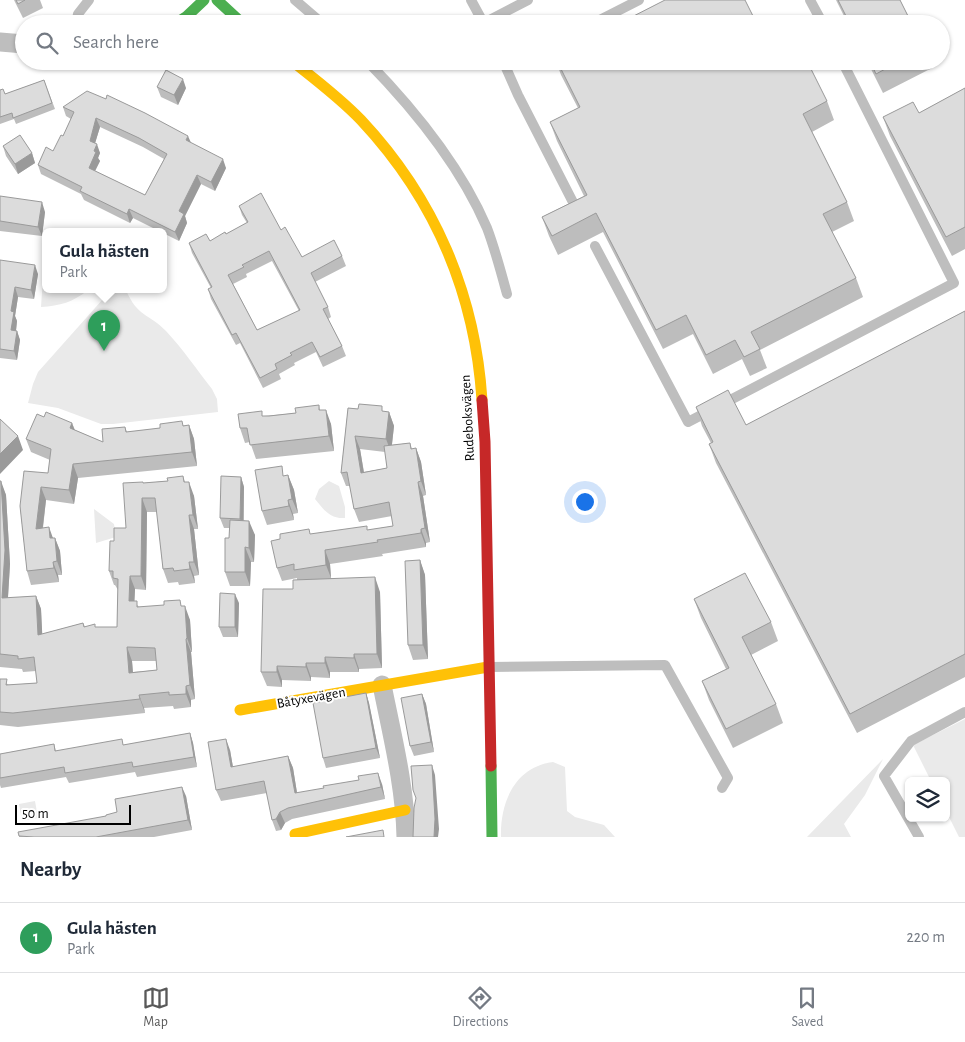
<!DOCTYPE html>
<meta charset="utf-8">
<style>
body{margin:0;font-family:"Alegreya Sans",sans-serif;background:#f6f6f7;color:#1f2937}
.controls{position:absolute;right:15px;bottom:15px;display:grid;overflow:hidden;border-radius:8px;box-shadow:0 1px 4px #0004}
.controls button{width:45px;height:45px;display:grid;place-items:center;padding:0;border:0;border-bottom:1px solid #e0e1e3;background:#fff;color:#1f2937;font:25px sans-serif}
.scale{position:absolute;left:15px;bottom:12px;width:116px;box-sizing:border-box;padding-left:5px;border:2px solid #000;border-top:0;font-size:14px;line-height:18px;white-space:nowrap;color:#000;-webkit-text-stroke:4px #fff;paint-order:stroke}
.you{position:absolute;left:584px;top:501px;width:18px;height:18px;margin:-12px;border:4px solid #fff;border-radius:50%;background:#1a73e8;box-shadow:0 0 0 8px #1a73e833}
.badge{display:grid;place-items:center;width:32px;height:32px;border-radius:50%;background:#595959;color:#fff;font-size:16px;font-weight:700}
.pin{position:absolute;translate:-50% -41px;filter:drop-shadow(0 1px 2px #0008)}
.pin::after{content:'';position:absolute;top:26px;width:18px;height:15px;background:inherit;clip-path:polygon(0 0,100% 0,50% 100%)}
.popup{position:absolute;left:42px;top:228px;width:125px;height:65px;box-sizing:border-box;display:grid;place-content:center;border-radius:8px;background:#fff;filter:drop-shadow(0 1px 4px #0005);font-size:16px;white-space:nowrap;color:#747a83}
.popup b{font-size:19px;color:#1f2937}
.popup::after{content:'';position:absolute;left:50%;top:100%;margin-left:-10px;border:10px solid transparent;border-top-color:#fff}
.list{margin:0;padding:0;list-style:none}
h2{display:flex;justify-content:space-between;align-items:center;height:65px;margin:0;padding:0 20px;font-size:21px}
h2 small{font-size:16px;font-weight:400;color:#747a83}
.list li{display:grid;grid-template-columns:32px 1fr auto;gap:15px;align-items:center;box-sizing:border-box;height:70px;padding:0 20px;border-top:1px solid #e0e1e3}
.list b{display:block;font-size:19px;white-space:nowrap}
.list p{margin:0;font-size:16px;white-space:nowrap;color:#747a83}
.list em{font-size:16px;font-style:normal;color:#747a83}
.icon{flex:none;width:28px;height:28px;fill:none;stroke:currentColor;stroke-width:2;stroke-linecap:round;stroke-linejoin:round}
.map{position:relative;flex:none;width:965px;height:837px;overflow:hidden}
.search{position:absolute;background:#fff;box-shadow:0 1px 4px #0004;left:15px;right:15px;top:15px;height:55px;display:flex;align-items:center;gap:12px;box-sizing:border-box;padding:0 18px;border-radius:28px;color:#747a83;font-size:19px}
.sheet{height:135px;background:#fff}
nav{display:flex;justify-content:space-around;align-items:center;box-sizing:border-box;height:70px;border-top:1px solid #e0e1e3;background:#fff;font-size:14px;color:#747a83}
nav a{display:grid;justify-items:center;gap:2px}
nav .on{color:#595959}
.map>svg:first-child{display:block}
</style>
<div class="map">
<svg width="965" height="837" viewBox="0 0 965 837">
<rect width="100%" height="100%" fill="#fff"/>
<path fill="#eaeaea" d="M45 247V290H88C73 302 60 306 41 307Z
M111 290H126C138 318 149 313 166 331 183 349 197 370 212 389L217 399 218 412 113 424H101L58 408 28 403 33 384 38 372Z
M329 481 339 486 345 507V518C330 519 324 510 315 499L319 489Z
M94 509 114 524 116 537 96 543Z
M965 719V837H959L946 811V781H931L913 745Z
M883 759 865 795 844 824 851 837H807Z
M553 762 565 767 567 811 575 817 604 825 615 837H501C500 802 515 767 553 762Z
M35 801 38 818 22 821 19 804Z"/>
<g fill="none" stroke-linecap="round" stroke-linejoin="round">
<path stroke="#bebebe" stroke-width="10" d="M295 0 323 24
M471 0 484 24
M810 0 823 24
M484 23 528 0
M76 24 78 14 89 0
M592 24 639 0
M367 61C415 110 460 165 487 228 495 249 501 272 507 294
M503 61 518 95 578 212
M506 67 518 61
M595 246 688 422 954 283 842 61
M490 667 665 665 728 778 722 788
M919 837 884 776 911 741 965 712"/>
<path stroke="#bebebe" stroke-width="19" d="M0 42 24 44
M382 685C392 735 405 786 406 837"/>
<path stroke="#4caf50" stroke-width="11" d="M217 0 243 24
M175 24 186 17 204 0
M491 766 492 837"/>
<path stroke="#ffc107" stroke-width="11" d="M292 61C316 80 340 98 361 120 434 198 475 293 482 400
M240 710 488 667
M295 834 405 810"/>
<path stroke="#c62828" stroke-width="11" d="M482 400 485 442 491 766"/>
</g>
<path fill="#bdbdbd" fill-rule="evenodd" d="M14 0H40L43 8 23 18Z
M836 0H900L912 24H848Z
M556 61H776L777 64 827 101 834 120 812 132 847 202 854 221 832 232 856 278 863 297 760 350 767 368 750 376 742 359 713 374 693 334 663 349 603 232 558 255 549 236 542 217 584 196 557 141 550 122 578 108 561 75Z
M867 61H930L932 68 883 93Z
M44 80 55 109 16 124 14 119 0 124V90L5 94Z
M157 87 186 88 178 105 161 97Z
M965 88V249L952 256 890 136 883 117 919 113Z
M63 107 191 143 226 168 215 191 201 184 185 216 187 223 179 241 163 233V232H161L133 218 130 223 84 200 81 194 41 174 38 165 53 151 63 136 71 119 66 116ZM100 127 143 147 164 159 145 195 95 171 100 161 98 158 100 153 95 143Z
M3 146 32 153 35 163 18 174 6 156Z
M0 196 45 212 42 236 0 231Z
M239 206 281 230 302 257 342 256 346 266 315 282 328 307 331 317 328 319 342 346 346 356 323 367 316 352 294 363 295 365 279 374 281 379 263 388 240 343 236 345 211 299 208 289 211 288 192 253 189 243 210 241 226 234 247 223 242 215ZM272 261 299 311 257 330 233 284 247 277 246 274Z
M0 260 38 274 34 299 18 297 15 316 17 321 16 331H17L20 340 17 360 0 358Z
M965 311V677L857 733 716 463 709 444 711 443 702 426 696 407 746 425Z
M319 405 320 410 331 424 334 451 256 459 250 442 245 443 240 428 264 416 296 413Z
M348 408 389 412 394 426 392 445 410 443 412 449 416 448 421 462 426 495 423 496 430 542 426 543V547L382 554 383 556 330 564 331 578 380 592 382 668 359 669V672H330V678L311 677V681L282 680V687L267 686 261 672 297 580V578L282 581 277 568 311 534 368 530 393 526 392 516 359 522 354 509 350 486H346L341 473ZM360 449 385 452 387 468 364 472Z
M44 417 72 423 75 430 103 442 125 427 127 432 189 425 194 439 197 466 78 478 74 504 46 500 43 528 53 538H55L60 551 62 575H58L59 582 31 585 27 571 20 506 48 473 50 460 31 452 26 439Z
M288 475 294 490 298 513 293 514 294 520 267 525 262 511 285 476Z
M183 476 185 482 194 496 198 529H194L199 575 194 576 195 583 179 585 178 582 168 583 163 569 157 512H147L146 590 135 589 134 601 139 607 182 606 190 620 192 652H191L195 699 191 700V707L174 709 173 706 144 708 145 713 18 727 0 725V679L9 685 37 683 36 671 23 672 22 669 0 667V481L6 495 10 564 8 598 36 596 41 609 42 634 83 623 85 627H117L118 590 115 585H114L109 571 114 541 126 528 143 483 168 481ZM132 661H156L157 670 133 672Z
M241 477 244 487V520L255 535 254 562H251L250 586H230L225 572 229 538 230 528H224L220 518Z
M420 560 425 575 428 659 413 660 408 645Z
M694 599 771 622 778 641 751 655 776 704 783 723 733 748 709 700 702 681 726 669 701 618Z
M239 603 238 637H223L219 627Z
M366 693 369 703 380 758 326 768 323 758Z
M422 694 426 704 434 752 414 756 410 746Z
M190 733 193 743 197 767 137 777 135 772 69 783 66 777 1 788 0 785V754L54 744 56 751 124 745Z
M230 750 233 767 288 756 293 768 297 793 382 784 385 799 292 819 285 823 281 830 276 831 272 820 267 793 221 801 216 790Z
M186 796 192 830 154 837H19V836L106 816Z"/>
<path fill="#9a9a9a" d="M183 79 186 88 178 105 174 95Z
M96 118 100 127 93 150 90 141Z
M188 136 192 145 186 140Z
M97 144 100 153 98 158 100 161 92 177 89 168 94 151Z
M32 153 35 163 18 174 15 164Z
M223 159 226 168 215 191 211 182Z
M197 175 201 184 185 216 187 223 179 241 175 232 179 211Z
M42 202 45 212 42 236 38 227Z
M129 209 133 218 130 223 127 214Z
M35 265 38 274 34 299 31 290Z
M15 287 18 297 15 316 17 321 15 339 11 330V311Z
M17 331 20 340 17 360 14 351Z
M326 410 331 424 334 451 329 436Z
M389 412 394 426 391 452 386 439Z
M72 423 77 437 70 428Z
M189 425 194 439 197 466 192 452Z
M18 436 23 450 0 474V454Z
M355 436 360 449 366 486 361 473Z
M416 448 421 462 426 495 421 481Z
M73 464 78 478 74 504 69 490Z
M288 475 294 490 298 513 292 499Z
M241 477 244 487 243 528 240 519Z
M1 481 6 495 10 564 7 612 2 598Z
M189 482 194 496 198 529 193 515Z
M418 482 423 496 430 542 425 528Z
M41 487 46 500 41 542 36 529Z
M142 498 147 512 146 590 141 576Z
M288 500 293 514 294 520 289 506Z
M189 515 194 529 199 575 194 562Z
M249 521 255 535 254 562 249 548Z
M49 527 54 541 50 538Z
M421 529 426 543V547L421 533Z
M55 538 60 551 62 575 57 561Z
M245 547 251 562 250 586 245 572Z
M325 550 330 564 331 578 326 565Z
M420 560 425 575 428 659 423 645Z
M53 562 58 575 59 582 54 568Z
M189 562 194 576 195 583 190 569Z
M130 576 135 589 134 614 129 601Z
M375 577 380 592 382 668 377 654Z
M235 594 239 603 238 637 235 627Z
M36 596 41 609 43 649 38 635Z
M185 606 190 620 192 652 187 638Z
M186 639 191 652 195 699 190 685Z
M127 647 132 661 134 687 129 673Z
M354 654 359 669V672L354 658Z
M325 657 330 672V678L325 663Z
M306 663 311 677V681L306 667Z
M277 666 282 680V687L277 672Z
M186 686 191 700V707L186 694Z
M366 693 369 703 380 758 376 748Z
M422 694 426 704 434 752 431 742Z
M139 695 144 708 145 713 140 699Z
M190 733 193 743 197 767 194 757Z
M226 739 230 750 235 779 231 767Z
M288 756 293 768 299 805 295 793Z
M432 765 435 775 439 829 438 837H434Z
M378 773 382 784 385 799 381 787Z
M182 787 186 796 192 830 188 820Z
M280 812 285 823 281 830 276 819Z"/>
<path fill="#dcdcdc" stroke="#9a9a9a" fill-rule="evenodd" d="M16 0H25L18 4Z
M665 0H745L757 24H618Z
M838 0H900L912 24H850Z
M557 61H776L777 64 783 61H807L827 101 803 114 847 202 823 214 856 278 751 332 760 349 744 357 735 340 706 355 686 315 656 330 596 213 552 236 542 217 587 195 550 122 580 107Z
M870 61H900L876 74Z
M166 70 183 79 174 95 157 87Z
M44 80 52 103 13 118 12 113 0 117V90L3 89 5 94Z
M965 88V227L946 237 883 117 913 102 919 113Z
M87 91 106 99 107 95 145 113 188 136 186 140 223 159 211 182 197 175 179 211 184 214 175 232 129 209 127 214 80 191 82 187 38 165 46 147 53 151 61 135 63 136 74 112 63 107ZM96 118 139 138 167 154 145 195 89 168 96 152 94 151 97 144 90 141Z
M20 135 32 153 15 164 3 146Z
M261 193 281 230 285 227 302 257 334 240 342 256 311 273 328 307 323 309 342 346 320 357 312 342 290 353 292 355 275 364 277 369 260 378 236 333 232 335 208 289 212 287 189 243 206 234 210 241 225 232 226 234 248 222 239 206ZM269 251 300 310 257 330 228 275 244 267 242 265Z
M0 196 42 202 38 227 0 221Z
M0 260 35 265 31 290 15 287 11 311 14 312 11 330 17 331 14 351 0 349Z
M965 311V654L850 714 709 444 713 442 696 407 728 390 746 425Z
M359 404 382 406V411L389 412 386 439 355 436 361 473 387 468 384 446 410 443 411 449 416 448 421 481 418 482 425 528 421 529V533L377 540 378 542 325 550 326 565 294 570V564L277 568 271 541 280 539V534L309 529 310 534 367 526V530L393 526 389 502 354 509 347 472 341 473 348 408 358 409Z
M319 405V410H326L329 436 250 445 247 428H240L238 414 262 411V416H269L296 413 295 408Z
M46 412 72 423 70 428 103 442 102 429 125 427 126 432 160 428V424L182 421 183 426 189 425 192 452 73 464 69 490 41 487 36 529 49 527 50 538H55L57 561 53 562 54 568 27 571 20 506 24 471 48 473 51 449 26 439 37 414 44 417Z
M0 419 18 436 0 454Z
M282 466 283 476 288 475 292 499 288 500 289 506 262 511 255 470Z
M183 476 184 482H189L193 515H189L194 562H189L190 569 174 571 173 568 163 569 155 498H142L141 576H130L129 601H137V607L164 605V601L180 600 181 606H185L187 638 186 639 190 685 186 686V694L169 695V692L139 695 140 699 13 713 0 712V679H7L6 685 37 683 34 657 18 659V656L0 654V481H1L5 550 2 598 36 596 38 635 83 623 84 627 95 624V627H117L118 579 113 578V571H109L110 541H114V528H126L123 483 143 482V483L168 481 167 478ZM127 647 155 648 157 670 129 673Z
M221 476 241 477 240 519 220 518Z
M230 520 249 521V548L245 547V572H225V538H229Z
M420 560 423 645H408L405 561Z
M745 573 771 622 742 637 776 704 726 729 702 681 729 668 694 599Z
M375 577 377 654H354V658L325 657V663H306V667L277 666V672H261L263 589H293V580Z
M220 593 235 594V627H219Z
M366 693 376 748 323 758 313 703Z
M422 694 431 742 410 746 401 698Z
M190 733 194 757 133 767 132 762 65 773 64 767 0 778V754L54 744 55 751 122 739 123 745Z
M226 739 231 767 288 756 295 793 324 788 323 786 359 780 358 776 378 773 381 787 288 808 280 812 276 819 272 820 264 781 216 790 208 742Z
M432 765 435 819 434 837H413L414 808 416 798 413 790 411 766Z
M182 787 188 820 96 837H34L19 836 18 832 106 816V815L117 812 115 799Z
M383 830 384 837H346Z"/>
<g text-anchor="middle" stroke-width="4" stroke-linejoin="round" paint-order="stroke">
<g font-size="14" fill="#000" stroke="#fff">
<text transform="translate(467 418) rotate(-93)" y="5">Rudeboksvägen</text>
<text transform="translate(311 697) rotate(-10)" y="5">Båtyxevägen</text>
</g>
</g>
</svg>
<div class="controls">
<button><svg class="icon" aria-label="layers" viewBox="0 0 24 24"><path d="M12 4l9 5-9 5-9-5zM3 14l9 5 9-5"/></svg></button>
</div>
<div class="scale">50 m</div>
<div class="you"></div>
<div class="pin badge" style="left:104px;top:351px;background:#2e9e5b">1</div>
<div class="popup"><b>Gula hästen</b>Park</div>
<div class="search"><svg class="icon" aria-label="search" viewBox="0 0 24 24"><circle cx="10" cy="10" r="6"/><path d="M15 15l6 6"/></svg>Search here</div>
</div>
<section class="sheet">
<h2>Nearby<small></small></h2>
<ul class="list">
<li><span class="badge" style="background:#2e9e5b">1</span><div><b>Gula hästen</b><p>Park</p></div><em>220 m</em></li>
</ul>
</section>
<nav>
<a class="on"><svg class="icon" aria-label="map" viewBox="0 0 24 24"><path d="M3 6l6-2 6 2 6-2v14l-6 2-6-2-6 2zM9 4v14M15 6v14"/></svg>Map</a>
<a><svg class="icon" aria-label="directions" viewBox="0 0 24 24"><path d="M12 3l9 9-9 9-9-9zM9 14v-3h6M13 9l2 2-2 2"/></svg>Directions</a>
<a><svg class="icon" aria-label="saved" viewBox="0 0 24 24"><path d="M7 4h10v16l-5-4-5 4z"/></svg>Saved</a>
</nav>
